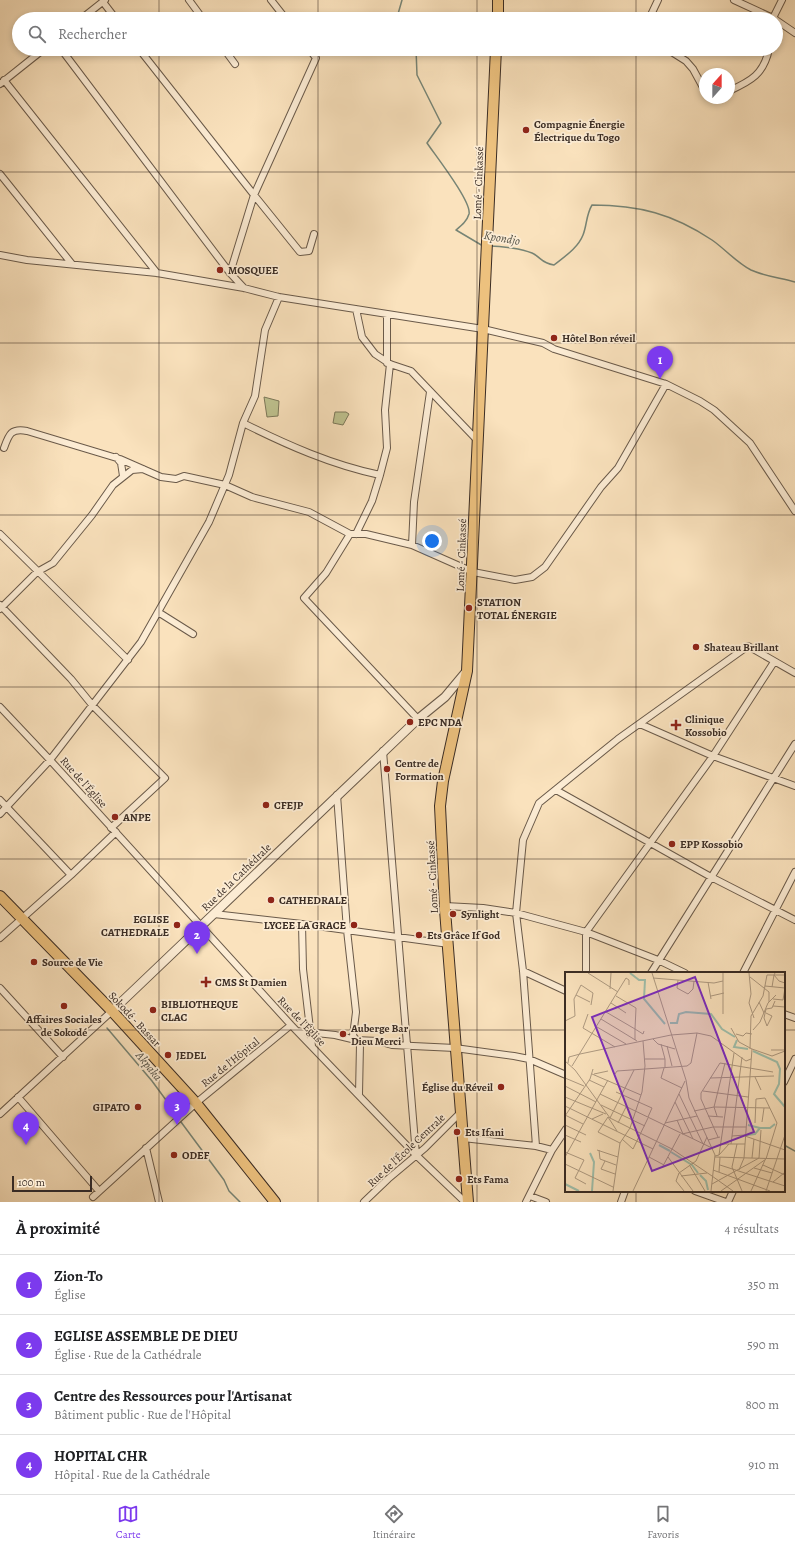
<!DOCTYPE html>
<html lang="fr">
<meta charset="utf-8">
<style>
body{margin:0;font-family:Alegreya,serif;background:#f6f6f6;color:#202124}
.compass{position:absolute;left:699px;top:68px;width:36px;height:36px;border-radius:50%;background:#fff;box-shadow:0 2px 6px #0003;rotate:21deg}
.scale{position:absolute;left:12px;bottom:10px;width:80px;box-sizing:border-box;padding-left:4px;border:2px solid #3a2c24;border-top:0;font-size:11px;line-height:14px;white-space:nowrap;color:#3a2c24;-webkit-text-stroke:3px #fcecd4;paint-order:stroke}
.you{position:absolute;left:432px;top:541px;width:14px;height:14px;margin:-10px;border:3px solid #fff;border-radius:50%;background:#1a73e8;box-shadow:0 0 0 6px #1a73e833}
.badge{display:grid;place-items:center;width:26px;height:26px;border-radius:50%;background:#7c3aed;color:#fff;font-size:13px;font-weight:700}
.pin{position:absolute;translate:-50% -33px;filter:drop-shadow(0 1px 2px #0008)}
.pin::after{content:'';position:absolute;top:21px;width:14px;height:12px;background:inherit;clip-path:polygon(0 0,100% 0,50% 100%)}
.list{margin:0;padding:0;list-style:none}
h2{display:flex;justify-content:space-between;align-items:center;height:52px;margin:0;padding:0 16px;font-size:17px}
h2 small{font-size:13px;font-weight:400;color:#757577}
.list li{display:grid;grid-template-columns:26px 1fr auto;gap:12px;align-items:center;box-sizing:border-box;height:60px;padding:0 16px;border-top:1px solid #e0e0e0}
.list b{display:block;font-size:15px;white-space:nowrap}
.list p{margin:0;font-size:13px;white-space:nowrap;color:#757577}
.list em{font-size:13px;font-style:normal;color:#757577}
.icon{flex:none;width:22px;height:22px;fill:none;stroke:currentColor;stroke-width:2;stroke-linecap:round;stroke-linejoin:round}
.map{position:relative;flex:none;width:795px;height:1202px;overflow:hidden}
.search{position:absolute;background:#fff;box-shadow:0 2px 6px #0003;left:12px;right:12px;top:12px;height:44px;display:flex;align-items:center;gap:10px;box-sizing:border-box;padding:0 14px;border-radius:22px;color:#757577;font-size:15px}
.sheet{height:292px;background:#fff}
nav{display:flex;justify-content:space-around;align-items:center;box-sizing:border-box;height:56px;border-top:1px solid #e0e0e0;background:#fff;font-size:11px;color:#757577}
nav a{display:grid;justify-items:center;gap:2px}
nav .on{color:#7c3aed}
.map>svg:first-child{display:block}
</style>
<div class="map">
<svg width="795" height="1202" viewBox="0 0 795 1202">
<rect width="100%" height="100%" fill="#fae2bd"/>
<filter id="stains"><feTurbulence type="fractalNoise" baseFrequency=".005" numOctaves="4"/><feColorMatrix values="0 0 0 0 .2 0 0 0 0 .09 0 0 0 0 .02 0 0 0 .5 -.17"/></filter>
<radialGradient id="worn" r=".72"><stop offset=".6" stop-color="#630" stop-opacity="0"/><stop offset="1" stop-color="#630" stop-opacity=".3"/></radialGradient>
<path fill="#bfc390" stroke="#7c785a" d="M264 397 279 401 278 416 267 417Z
M335 412H346L349 414 343 425 333 423Z"/>
<g fill="none" stroke-linecap="round" stroke-linejoin="round">
<path stroke="#778475" stroke-width="1.5" d="M401 19 398 14 402 0
M416 49 417 75 441 123 427 143C435 155 472 202 469 214 467 221 462 225 456 230L483 246
M490 246C502 246 522 249 532 253 542 258 541 263 554 265 564 257 578 248 583 235 587 225 586 215 592 205 639 205 673 214 712 240 725 249 737 263 751 270 764 276 781 278 795 282
M107 1028 152 1081 177 1115
M181 1122 224 1180 229 1191 240 1202
M784 1145 795 1151"/>
<g stroke="#6a5a4a" stroke-width="8">
<path id="minor" d="M189 0 203 19
M271 0 286 19
M734 0 775 19
M103 2 116 19
M773 18 782 0
M81 19 105 0
M649 19 658 0
M776 20 795 33
M61 49 230 273 244 288
M139 49 254 195 316 58 309 49
M224 49 235 64
M667 49 686 61 693 69 705 91
M4 80 157 273
M0 84 44 49
M729 91C751 81 764 74 769 49
M0 174 72 264
M0 255 27 260 157 273 244 288 279 297 483 329 543 343 554 349 666 384 700 401 714 410 750 443 795 511
M230 273 254 195 300 252 309 251 314 234
M356 309 362 337 375 354 390 364 411 371 477 440
M387 314V363
M243 423C287 445 332 465 380 475L372 501 356 534
M4 448C9 434 11 428 27 431L120 459 161 477 176 479 184 476 225 485 252 497 309 512 350 534H366L412 545 473 572 515 580 532 577 545 567 601 487 618 468 666 384
M116 457 121 463 123 476
M380 475 387 448 385 410 390 364
M0 534 128 660
M350 534 326 573 304 598 418 719
M412 545 414 502 430 392
M0 605 71 679 93 706 165 778 111 828
M0 609 37 572 53 563 92 515 113 485 132 470 143 469
M158 612 193 634
M0 707 50 760 291 1025 416 1155 465 1202
M640 724 713 756 795 786
M383 751 416 1155
M556 790 711 877 795 920
M337 795 347 930 356 1012 353 1036 360 1044 359 1094
M0 800 71 875
M0 814 50 760 141 642 209 522 229 475 243 423 255 396 265 330 279 297
M445 906 483 908 516 913 586 932 658 960 685 973
M214 914 302 924 449 944
M302 924 303 969 312 1046
M0 938 71 875 116 832
M523 971 566 991
M586 973V932L713 756 774 662
M651 973 795 744
M743 973 795 872
M0 988 63 1057
M784 1014 795 1018
M297 1031 335 1035 356 1040 378 1041 392 1045 455 1048 514 1056 529 1059 566 1075
M784 1082 795 1059
M18 1097 99 1191
M0 1114 112 1011
M463 1138 536 1146 552 1150
M536 1146 523 971 516 913 523 840 539 803 618 739 748 646 795 673
M146 1148 159 1202
M695 1191 726 1202
M530 1196 546 1202
M93 1197 196 1103 291 1025
M364 1202 388 1179 425 1148 461 1112
M526 1202 552 1150 566 1129
M621 1202 625 1191
M728 1202 733 1191"/>
</g>
<g stroke="#6a5a4a" stroke-width="10">
<path id="tertiary" d="M112 1011 418 719 445 697 465 673"/>
</g>
<g stroke="#3a2c24" stroke-width="12">
<path id="primary" d="M0 896 112 1011 196 1103 275 1202"/>
</g>
<g stroke="#3a2c24" stroke-width="12">
<path id="trunk" d="M498 19V0
M468 1202 445 910 440 806 443 781 467 671 496 49"/>
</g>
<use href="#minor" stroke="#fcecd4" stroke-width="6"/>
<use href="#tertiary" stroke="#fcecd4" stroke-width="8"/>
<use href="#primary" stroke="#edc17e" stroke-width="10"/>
<use href="#trunk" stroke="#edc17e" stroke-width="10"/>
</g>
<path fill="none" stroke="#3a2c24" stroke-width="1" stroke-opacity="0.55" d="M159 0V19M318 0V19M477 0V19M636 0V19M159 49V1202M318 49V1202M477 49V1202M636 49V973M0 172H795M0 343H795M0 515H795M0 687H795M0 859H795M0 1030H566M784 1030H795M636 1191V1202"/>
<g fill="#8f2418" stroke="#fcecd4" stroke-width="1.5">
<circle cx="526" cy="130" r="4"/>
<circle cx="220" cy="270" r="4"/>
<circle cx="554" cy="338" r="4"/>
<circle cx="469" cy="608" r="4"/>
<circle cx="696" cy="647" r="4"/>
<circle cx="410" cy="722" r="4"/>
<path d="M674 719h4v4h4v4h-4v4h-4v-4h-4v-4h4z"/>
<circle cx="387" cy="769" r="4"/>
<circle cx="266" cy="805" r="4"/>
<circle cx="115" cy="817" r="4"/>
<circle cx="672" cy="844" r="4"/>
<circle cx="271" cy="900" r="4"/>
<circle cx="453" cy="914" r="4"/>
<circle cx="177" cy="925" r="4"/>
<circle cx="354" cy="925" r="4"/>
<circle cx="419" cy="935" r="4"/>
<circle cx="34" cy="962" r="4"/>
<path d="M204 976h4v4h4v4h-4v4h-4v-4h-4v-4h4z"/>
<circle cx="64" cy="1006" r="4"/>
<circle cx="153" cy="1010" r="4"/>
<circle cx="343" cy="1034" r="4"/>
<circle cx="168" cy="1055" r="4"/>
<circle cx="501" cy="1087" r="4"/>
<circle cx="138" cy="1107" r="4"/>
<circle cx="457" cy="1132" r="4"/>
<circle cx="174" cy="1155" r="4"/>
<circle cx="459" cy="1179" r="4"/>
</g>
<g text-anchor="middle" stroke-width="3.5" stroke-linejoin="round" paint-order="stroke">
<g font-size="11" font-weight="bold" fill="#3a2c24" stroke="#fcecd4" text-anchor="start">
<text x="534" y="128">Compagnie Énergie<tspan x="534" dy="13">Électrique du Togo</tspan></text>
<text x="228" y="274">MOSQUEE</text>
<text x="562" y="342">Hôtel Bon réveil</text>
<text x="477" y="606">STATION<tspan x="477" dy="13">TOTAL ÉNERGIE</tspan></text>
<text x="704" y="651">Shateau Brillant</text>
<text x="685" y="723">Clinique<tspan x="685" dy="13">Kossobio</tspan></text>
<text x="418" y="726">EPC NDA</text>
<text x="395" y="767">Centre de<tspan x="395" dy="13">Formation</tspan></text>
<text x="274" y="809">CFEJP</text>
<text x="123" y="821">ANPE</text>
<text x="680" y="848">EPP Kossobio</text>
<text x="279" y="904">CATHEDRALE</text>
<text x="461" y="918">Synlight</text>
<text x="169" y="923" text-anchor="end">EGLISE<tspan x="169" dy="13">CATHEDRALE</tspan></text>
<text x="346" y="929" text-anchor="end">LYCEE LA GRACE</text>
<text x="427" y="939">Ets Grâce If God</text>
<text x="42" y="966">Source de Vie</text>
<text x="215" y="986">CMS St Damien</text>
<text x="161" y="1008">BIBLIOTHEQUE<tspan x="161" dy="13">CLAC</tspan></text>
<text x="64" y="1023" text-anchor="middle">Affaires Sociales<tspan x="64" dy="13">de Sokodé</tspan></text>
<text x="351" y="1032">Auberge Bar<tspan x="351" dy="13">Dieu Merci</tspan></text>
<text x="176" y="1059">JEDEL</text>
<text x="493" y="1091" text-anchor="end">Église du Réveil</text>
<text x="130" y="1111" text-anchor="end">GIPATO</text>
<text x="465" y="1136">Ets Ifani</text>
<text x="182" y="1159">ODEF</text>
<text x="467" y="1183">Ets Fama</text>
</g>
<g font-size="11" fill="#3a2c24" stroke="#fcecd4">
<text transform="translate(478 183) rotate(-88)" y="4">Lomé - Cinkassé</text>
<text transform="translate(461 555) rotate(-88)" y="4">Lomé - Cinkassé</text>
<text transform="translate(84 782) rotate(48)" y="4">Rue de l'Église</text>
<text transform="translate(236 877) rotate(-44)" y="4">Rue de la Cathédrale</text>
<text transform="translate(432 877) rotate(-93)" y="4">Lomé - Cinkassé</text>
<text transform="translate(135 1019) rotate(47)" y="4">Sokodé - Bassar</text>
<text transform="translate(302 1021) rotate(46)" y="4">Rue de l'Église</text>
<text transform="translate(230 1062) rotate(-39)" y="4">Rue de l'Hôpital</text>
<text transform="translate(406 1150) rotate(-43)" y="4">Rue de l'École Centrale</text>
</g>
<g font-size="12" font-style="italic" fill="#535146" stroke="#fcecd4">
<text transform="translate(502 238) rotate(10)" y="4">Kpondjo</text>
<text transform="translate(149 1066) rotate(51)" y="4">Akpaka</text>
</g>
</g>
<g transform="translate(565 972)">
<rect width="220" height="220" fill="#fae2bd"/>
<path fill="none" stroke="#9fbfab" stroke-width="2" d="M65 1 74 8H80L79 27 100 52M105 51H112L114 42 121 40 146 42 157 57 170 65M172 68 169 75 183 77M188 79 212 90 215 97 214 112 209 122 220 135M183 153 195 156H205L210 152M182 163 190 162 195 156M94 173 105 179M106 180 127 193 133 201M25 181 29 190 27 219M135 203 141 209 143 218M0 212 14 219"/>
<path fill="none" stroke="#ad9980" stroke-width="1" d="M23 1 53 20M87 1 121 108 124 126 150 183 146 219M158 1V42M184 1 186 22 184 31 189 46M210 1 209 3H220M185 5 204 20V30M88 6 149 11 158 9M113 8 112 16 123 22 128 17 129 9M143 10 146 27M200 14 220 16M207 15 209 3M45 17 46 1M11 23 25 30M146 24 159 21M208 27 218 28 220 16M194 30 199 41M46 31 61 41M208 34 220 35M41 40 70 57 71 36 51 24M201 41 207 44 202 54M23 42 18 56 50 75M36 47 72 69M0 49 10 44 9 27 16 13 28 21 26 33M202 54 199 46 201 37 207 36 210 29M32 55 61 72M166 56 174 70 187 77 179 186 174 198M188 58 195 50 203 31 211 23M171 62 178 64 181 61 187 62M88 67 93 72 110 77M70 68V57L78 62 79 59M96 72 100 87M102 74 107 94M185 77 186 44 198 24 202 3H209L214 9 220 11M187 77 207 84 220 79M206 78H220M80 87H100V96M0 89 10 98 45 146 107 177 147 204M3 91 4 85 15 82 106 63 132 61 146 64 181 89 186 87M7 94 61 6 64 8V13M99 96 96 106 117 116M27 102 76 123M29 102 43 99M50 102 52 99 122 94 126 91 132 61M190 105 196 118M0 106 19 114M145 106 209 104M24 108 39 115M0 114 31 130M138 119 183 125M51 120 87 136 83 145M35 122 147 176M114 122 138 172M0 125 41 142M110 130 128 167M36 133 80 154M0 134 88 177M129 139 149 135 205 136M0 143 18 152M0 144 25 107 28 97M143 144 158 145M152 144 149 135 160 91M43 145 52 159M43 145 33 160 55 171M45 146 69 98M27 147 38 142M112 148 118 162M197 150 199 136M53 151 61 135M100 151 132 144M0 153 21 163M117 162 148 155H181M0 163 16 170M167 164 180 163M180 164 220 178M153 165 136 127V121L155 91 208 100M57 167 68 177 83 146M143 168 155 165M155 172H180M166 172 177 85M172 172 167 195 177 219M32 178 53 185M34 178 35 187 51 193M0 180 19 188 10 206 21 212M154 183 164 172M150 184 154 183 169 81M0 185 43 108M84 185 99 193M103 185 128 219M150 185 220 187M187 186 189 167M40 189 36 197 50 202M0 192 48 215M155 193 220 214M198 193 220 203M98 194 115 162M125 194 140 219M189 196 207 201M148 198 205 219M154 200 155 185M116 204 142 201M147 204 168 219M208 210 219 201M147 212 194 186 196 158M48 219 55 171 65 156 77 120 80 94 78 69M68 219 120 109M119 219 111 209 114 201 131 189 142 165M156 219 201 187 212 151 200 126 191 127 190 151M186 219 200 188M201 219 220 163"/>
<path fill="#7b2cbf" fill-opacity="0.15" stroke="#7b2cbf" stroke-width="2" d="M130 5 189 160 87 199 27 45Z"/>
<rect width="220" height="220" fill="none" stroke="#3a2c24" stroke-width="2"/>
</g>
<rect width="100%" height="100%" filter="url(#stains)"/>
<rect width="100%" height="100%" fill="url(#worn)"/>
</svg>
<svg class="compass" viewBox="-18 -18 36 36"><path d="M0-13l5 13h-10z" fill="#e53935"/><path d="M0 13l5-13h-10z" fill="#757577"/></svg>
<div class="scale">100 m</div>
<div class="you"></div>
<div class="pin badge" style="left:660px;top:379px">1</div>
<div class="pin badge" style="left:197px;top:954px">2</div>
<div class="pin badge" style="left:177px;top:1125px">3</div>
<div class="pin badge" style="left:26px;top:1145px">4</div>
<div class="search"><svg class="icon" aria-label="search" viewBox="0 0 24 24"><circle cx="10" cy="10" r="6"/><path d="M15 15l6 6"/></svg>Rechercher</div>
</div>
<section class="sheet">
<h2>À proximité<small>4 résultats</small></h2>
<ul class="list">
<li><span class="badge">1</span><div><b>Zion-To</b><p>Église</p></div><em>350 m</em></li>
<li><span class="badge">2</span><div><b>EGLISE ASSEMBLE DE DIEU</b><p>Église · Rue de la Cathédrale</p></div><em>590 m</em></li>
<li><span class="badge">3</span><div><b>Centre des Ressources pour l'Artisanat</b><p>Bâtiment public · Rue de l'Hôpital</p></div><em>800 m</em></li>
<li><span class="badge">4</span><div><b>HOPITAL CHR</b><p>Hôpital · Rue de la Cathédrale</p></div><em>910 m</em></li>
</ul>
</section>
<nav>
<a class="on"><svg class="icon" aria-label="map" viewBox="0 0 24 24"><path d="M3 6l6-2 6 2 6-2v14l-6 2-6-2-6 2zM9 4v14M15 6v14"/></svg>Carte</a>
<a><svg class="icon" aria-label="directions" viewBox="0 0 24 24"><path d="M12 3l9 9-9 9-9-9zM9 14v-3h6M13 9l2 2-2 2"/></svg>Itinéraire</a>
<a><svg class="icon" aria-label="saved" viewBox="0 0 24 24"><path d="M7 4h10v16l-5-4-5 4z"/></svg>Favoris</a>
</nav>
